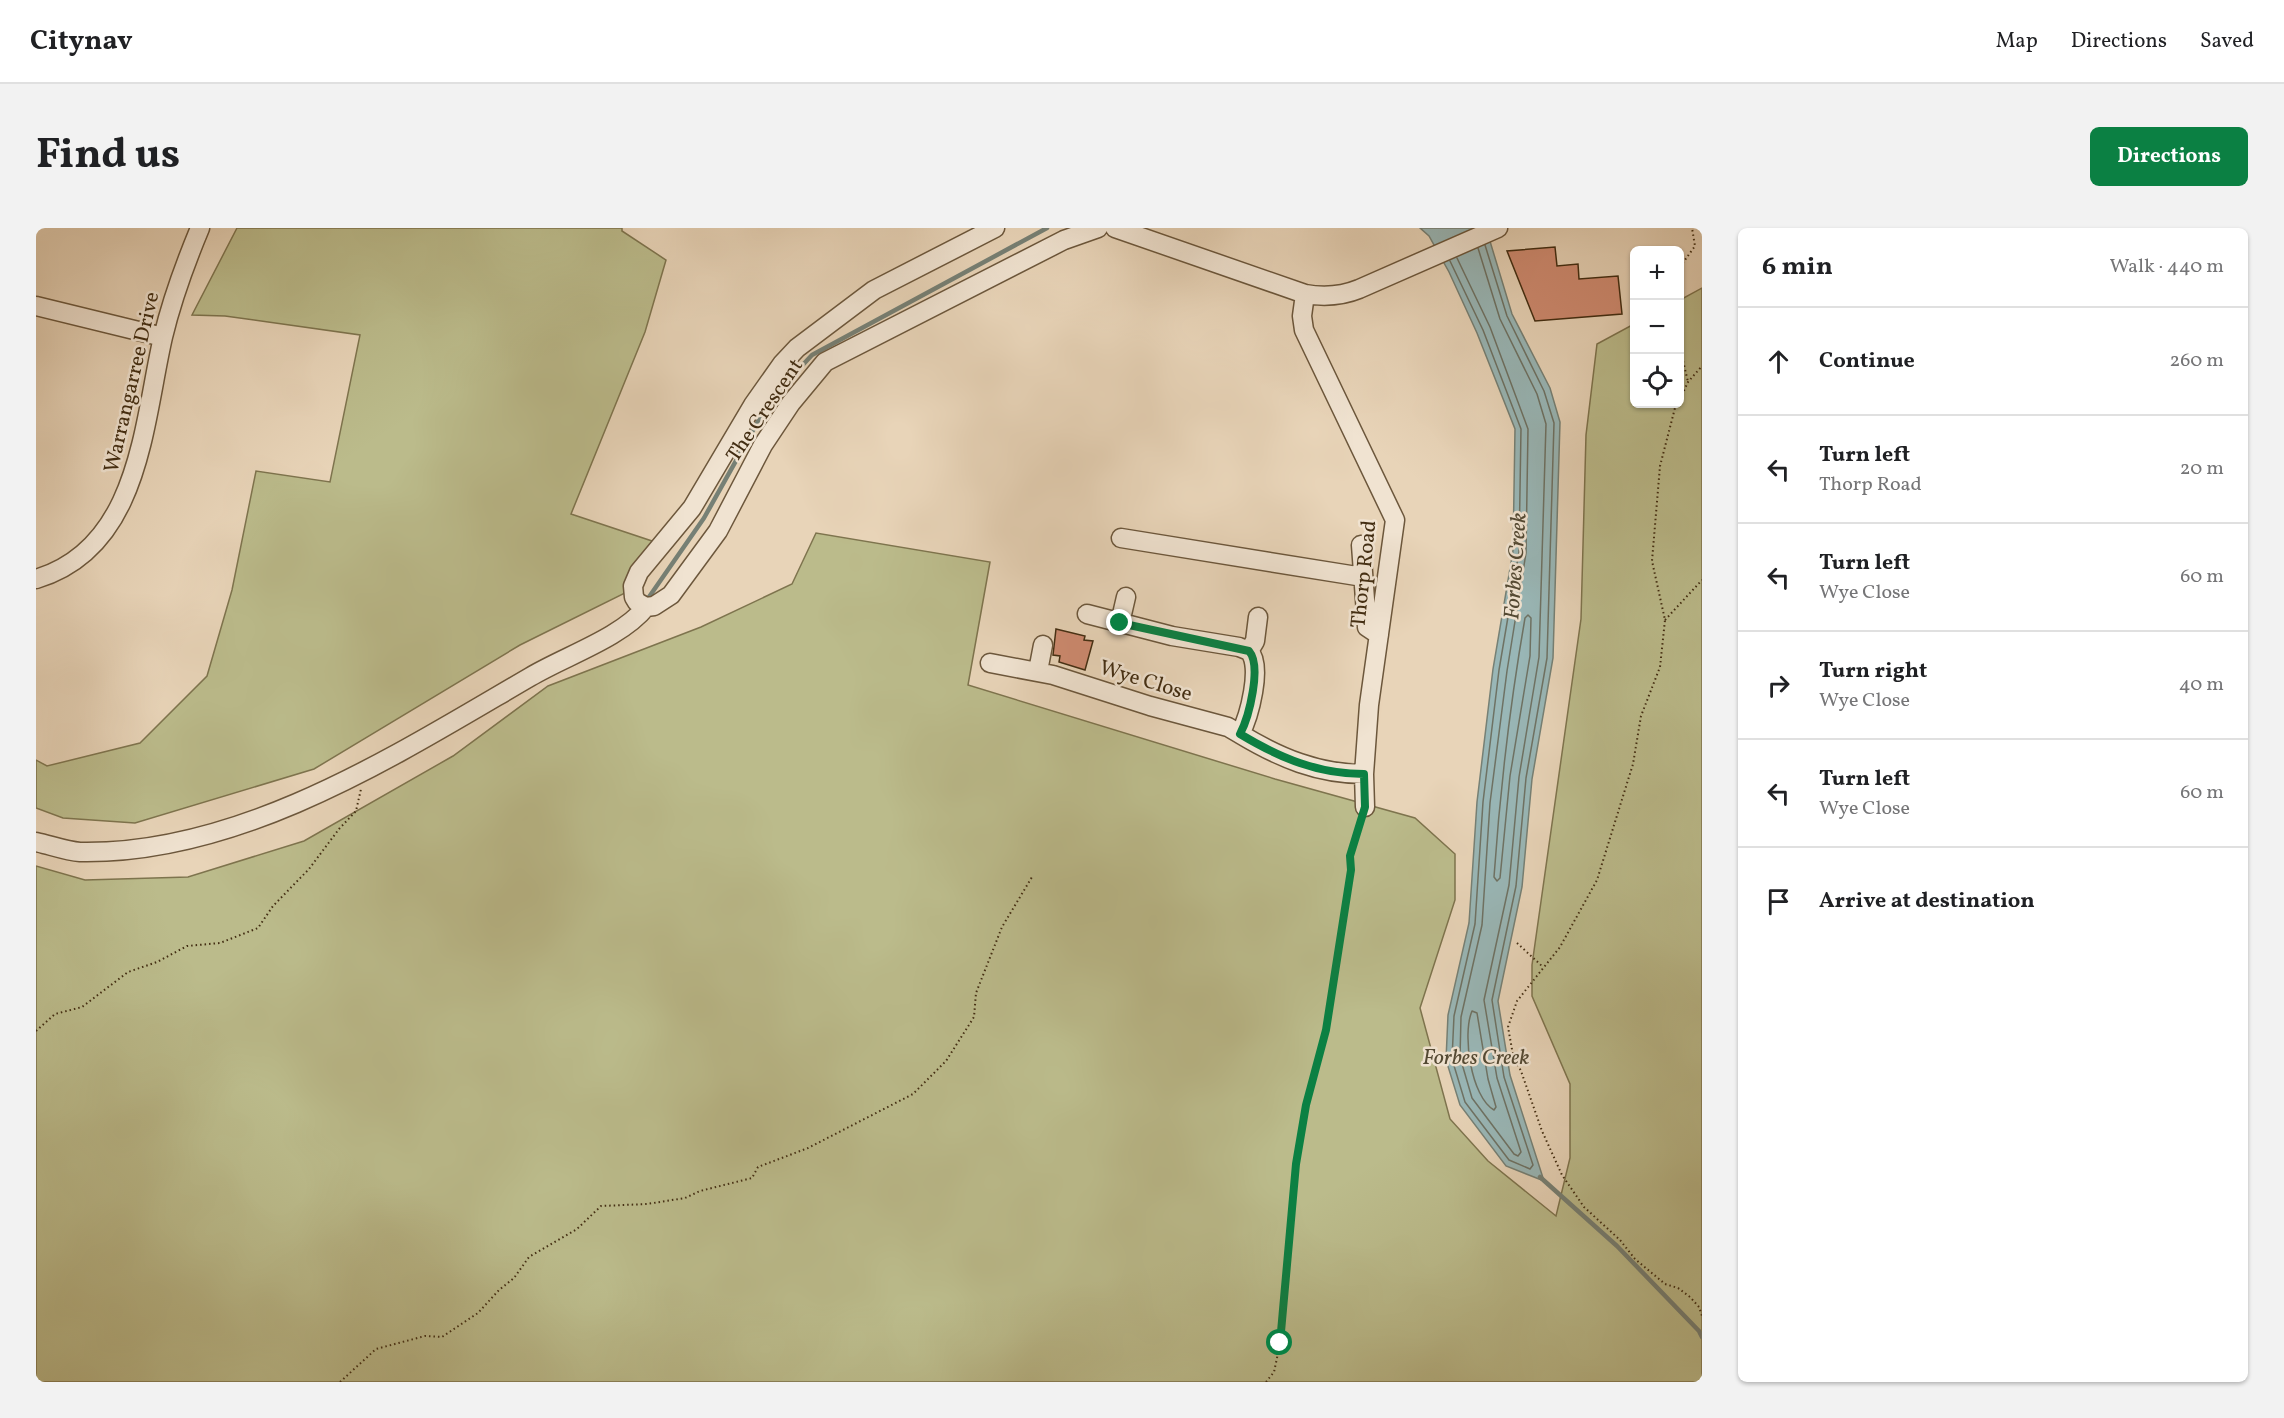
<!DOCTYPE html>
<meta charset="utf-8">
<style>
body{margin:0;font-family:Vollkorn,serif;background:#f2f2f2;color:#202124}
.controls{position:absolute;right:18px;top:18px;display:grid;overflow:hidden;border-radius:9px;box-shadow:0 2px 4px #0004}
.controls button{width:54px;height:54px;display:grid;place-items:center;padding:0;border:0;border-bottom:2px solid #e0e0e0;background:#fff;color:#202124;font:30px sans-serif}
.stop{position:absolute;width:18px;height:18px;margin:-14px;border:4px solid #0b8043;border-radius:50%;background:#fff}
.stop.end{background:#0b8043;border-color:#fff;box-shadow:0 2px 6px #0008}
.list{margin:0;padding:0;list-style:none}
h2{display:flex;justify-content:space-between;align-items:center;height:78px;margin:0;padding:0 24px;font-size:26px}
h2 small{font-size:20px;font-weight:400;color:#757577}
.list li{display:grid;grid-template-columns:39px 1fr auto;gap:18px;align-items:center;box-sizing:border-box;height:108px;padding:0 24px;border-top:2px solid #e0e0e0}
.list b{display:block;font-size:22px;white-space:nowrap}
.list p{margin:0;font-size:20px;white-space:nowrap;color:#757577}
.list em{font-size:20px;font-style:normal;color:#757577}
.icon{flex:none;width:33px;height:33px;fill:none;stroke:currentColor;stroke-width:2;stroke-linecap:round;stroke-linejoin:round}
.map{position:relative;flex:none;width:1666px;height:1154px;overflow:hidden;border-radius:9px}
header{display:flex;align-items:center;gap:36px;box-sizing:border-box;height:84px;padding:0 30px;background:#fff;border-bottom:2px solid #e0e0e0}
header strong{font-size:28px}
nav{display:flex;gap:33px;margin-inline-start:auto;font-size:21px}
.intro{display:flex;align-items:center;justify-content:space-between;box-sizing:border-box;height:144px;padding:0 36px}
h1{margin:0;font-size:42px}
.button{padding:15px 27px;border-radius:9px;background:#0b8043;color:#fff;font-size:21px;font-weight:700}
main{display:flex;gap:36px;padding:0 36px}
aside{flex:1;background:#fff;border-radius:9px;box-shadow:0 2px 4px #0004}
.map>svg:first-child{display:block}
</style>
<header>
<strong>Citynav</strong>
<nav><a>Map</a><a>Directions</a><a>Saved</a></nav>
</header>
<div class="intro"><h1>Find us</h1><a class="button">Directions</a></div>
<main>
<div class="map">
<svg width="1666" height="1154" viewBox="0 0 1666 1154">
<rect width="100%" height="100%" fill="#e8d4b8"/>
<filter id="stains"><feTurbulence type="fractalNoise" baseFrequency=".00333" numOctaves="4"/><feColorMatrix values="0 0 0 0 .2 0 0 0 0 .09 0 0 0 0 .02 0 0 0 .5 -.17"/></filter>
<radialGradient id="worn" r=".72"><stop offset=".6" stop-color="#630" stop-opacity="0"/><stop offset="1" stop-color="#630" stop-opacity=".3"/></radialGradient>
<path fill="#bbbb8b" stroke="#7e744e" stroke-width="1.5" d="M201 0H586V3L630 32 609 104 535 286 619 314 589 365 484 417 278 541 99 595 27 590 0 580V532L11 538 104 515 171 448 196 362 220 243 294 254 324 107 189 88 156 87Z
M1666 60V1154H0V638L49 652 152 649 268 613 417 528 512 458 665 399 756 356 780 305 954 334 932 457 1239 551 1379 590 1419 626V672L1384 780 1414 891 1452 933 1520 988 1534 930V856L1496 768V737L1545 391 1550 207 1561 116 1598 96V176H1644V72Z"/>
<path fill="#99b7b7" stroke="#768075" stroke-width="1.5" d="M1384 0H1450L1476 86 1514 160 1524 194 1517 430 1496 551 1486 659 1462 773 1474 847 1508 953 1470 938 1424 877 1410 832 1412 787 1433 695 1441 574 1457 441 1477 323 1479 201 1441 105 1413 44 1393 8Z"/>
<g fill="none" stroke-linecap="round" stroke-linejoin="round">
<path stroke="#6e7264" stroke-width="1.5" d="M1421 30 1454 99 1492 201 1490 325 1471 443 1454 575 1446 697 1425 789 1424 829 1436 870 1478 926 1482 928 1485 924 1461 850 1448 772 1473 657 1483 549 1503 429 1510 196 1501 166 1464 91 1442 20
M1414 33 1447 102 1485 201 1483 324 1463 442 1447 574 1439 696 1418 788 1416 831 1429 874 1473 932 1494 941 1497 937 1468 849 1456 772 1480 658 1490 550 1511 430 1518 195 1508 163 1471 88 1449 17
M1492 387 1495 390 1494 428 1474 548 1464 650 1461 653 1458 649C1464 562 1474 476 1489 390Z
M1436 783 1441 785 1452 851 1460 879 1458 882C1435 869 1426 806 1436 783Z"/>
<path stroke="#768075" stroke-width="4.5" d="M613 369 668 290 734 172 776 127 1011 0
M1504 949 1581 1018 1663 1103 1666 1109"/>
</g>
<path fill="#cf8b71" stroke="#422d12" stroke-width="1.5" d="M1519 19 1521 38 1542 36 1543 51 1582 48 1586 86 1499 93 1471 23Z
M1020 401 1049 408 1048 412 1057 413 1049 442 1023 434 1024 428 1017 427Z"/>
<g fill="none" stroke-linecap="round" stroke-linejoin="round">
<g stroke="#6c573c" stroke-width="21">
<path id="minor" d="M959 0 838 62 761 120 746 136 717 177 656 280 603 344 597 358 598 369 601 374 610 379 618 378 635 367 682 303 727 217 755 175 789 134 1028 12 1062 0
M1079 0 1269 66C1287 69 1306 68 1323 61L1462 0
M1269 66 1266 88 1268 102 1359 292 1333 477 1328 546 1329 579
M0 78 127 109
M1085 310 1327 349
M1325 317 1331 399 1343 407
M0 351C104 320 107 196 127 109 136 71 149 36 164 0
M1051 386 1136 408 1203 419 1213 423C1227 438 1213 489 1204 506 1244 530 1282 546 1328 546
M1084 395 1090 369
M1213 423 1219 413 1222 389
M954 435 1017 447 1114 478 1192 499 1204 506
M1002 443 1007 417
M0 614C14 617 30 623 44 624 205 627 360 527 494 449 529 428 585 410 610 379"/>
</g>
<path stroke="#422d12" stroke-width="2" stroke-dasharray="1.5 3" stroke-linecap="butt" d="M1644 39 1659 18 1656 0
M1644 120 1652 154
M1644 171 1652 154 1666 138
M1640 176 1624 238 1616 333 1629 392 1624 439 1605 488 1597 536 1561 652 1524 719 1481 773 1472 799 1477 827 1485 843 1506 903 1526 947 1548 979 1584 1012 1599 1031 1629 1056 1642 1060 1654 1069 1663 1079 1666 1088
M1629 392 1666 352
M1481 715 1507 739
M0 803 19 786 46 779 92 744 121 734 151 718 184 715 222 700 237 678 273 641 303 601 320 583 325 561
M304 1154 340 1121 389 1108 406 1109 442 1085 463 1062 478 1050 493 1029 541 1001 565 978 611 976 649 970 664 963 716 950 722 939 772 920 877 866 910 833 938 789 940 765 966 699 996 649
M1230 1154 1238 1144 1247 1102 1262 922 1270 877 1290 802 1313 657 1314 628 1325 593"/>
<use href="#minor" stroke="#f0e3d1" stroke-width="18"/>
</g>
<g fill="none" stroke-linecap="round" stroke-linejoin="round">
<path stroke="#0b8043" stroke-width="8" d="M1084 395 1213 423C1226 438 1213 489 1204 506 1244 530 1282 546 1328 546L1329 579 1314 628 1315 642 1290 802 1270 877 1260 936 1244 1115"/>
</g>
<g text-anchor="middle" stroke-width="5" stroke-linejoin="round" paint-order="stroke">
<g font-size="21" fill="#422d12" stroke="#f0e3d1">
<text transform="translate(95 154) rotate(-77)" y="7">Warrangarree Drive</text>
<text transform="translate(728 182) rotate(-56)" y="7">The Crescent</text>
<text transform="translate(1327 346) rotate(-84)" y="7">Thorp Road</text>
<text transform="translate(1110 452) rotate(17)" y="7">Wye Close</text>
</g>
<g font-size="22" font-style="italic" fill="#534933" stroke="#f0e3d1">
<text transform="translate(1478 338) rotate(-86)" y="8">Forbes Creek</text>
<text x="1440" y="836">Forbes Creek</text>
</g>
</g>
<rect width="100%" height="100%" filter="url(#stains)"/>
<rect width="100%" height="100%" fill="url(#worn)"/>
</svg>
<div class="controls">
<button>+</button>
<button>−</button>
<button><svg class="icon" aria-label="locate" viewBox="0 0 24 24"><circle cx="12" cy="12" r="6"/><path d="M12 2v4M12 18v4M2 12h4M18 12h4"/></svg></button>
</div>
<div class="stop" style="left:1244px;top:1115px"></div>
<div class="stop end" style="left:1084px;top:395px"></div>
</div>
<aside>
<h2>6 min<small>Walk · 440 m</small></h2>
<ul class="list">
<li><svg class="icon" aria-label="ahead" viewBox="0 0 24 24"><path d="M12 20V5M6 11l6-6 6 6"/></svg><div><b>Continue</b></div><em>260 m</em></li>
<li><svg class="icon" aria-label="left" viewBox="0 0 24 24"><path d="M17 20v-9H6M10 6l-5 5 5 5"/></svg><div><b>Turn left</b><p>Thorp Road</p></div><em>20 m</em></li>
<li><svg class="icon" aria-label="left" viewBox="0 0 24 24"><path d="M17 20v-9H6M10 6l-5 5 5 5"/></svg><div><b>Turn left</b><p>Wye Close</p></div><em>60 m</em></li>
<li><svg class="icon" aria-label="right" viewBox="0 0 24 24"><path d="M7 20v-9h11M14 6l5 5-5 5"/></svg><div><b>Turn right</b><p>Wye Close</p></div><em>40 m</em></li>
<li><svg class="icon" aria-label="left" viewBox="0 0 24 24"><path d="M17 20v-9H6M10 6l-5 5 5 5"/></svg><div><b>Turn left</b><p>Wye Close</p></div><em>60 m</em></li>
<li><svg class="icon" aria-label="arrive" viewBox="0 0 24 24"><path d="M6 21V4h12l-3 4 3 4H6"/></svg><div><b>Arrive at destination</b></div></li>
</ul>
</aside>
</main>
